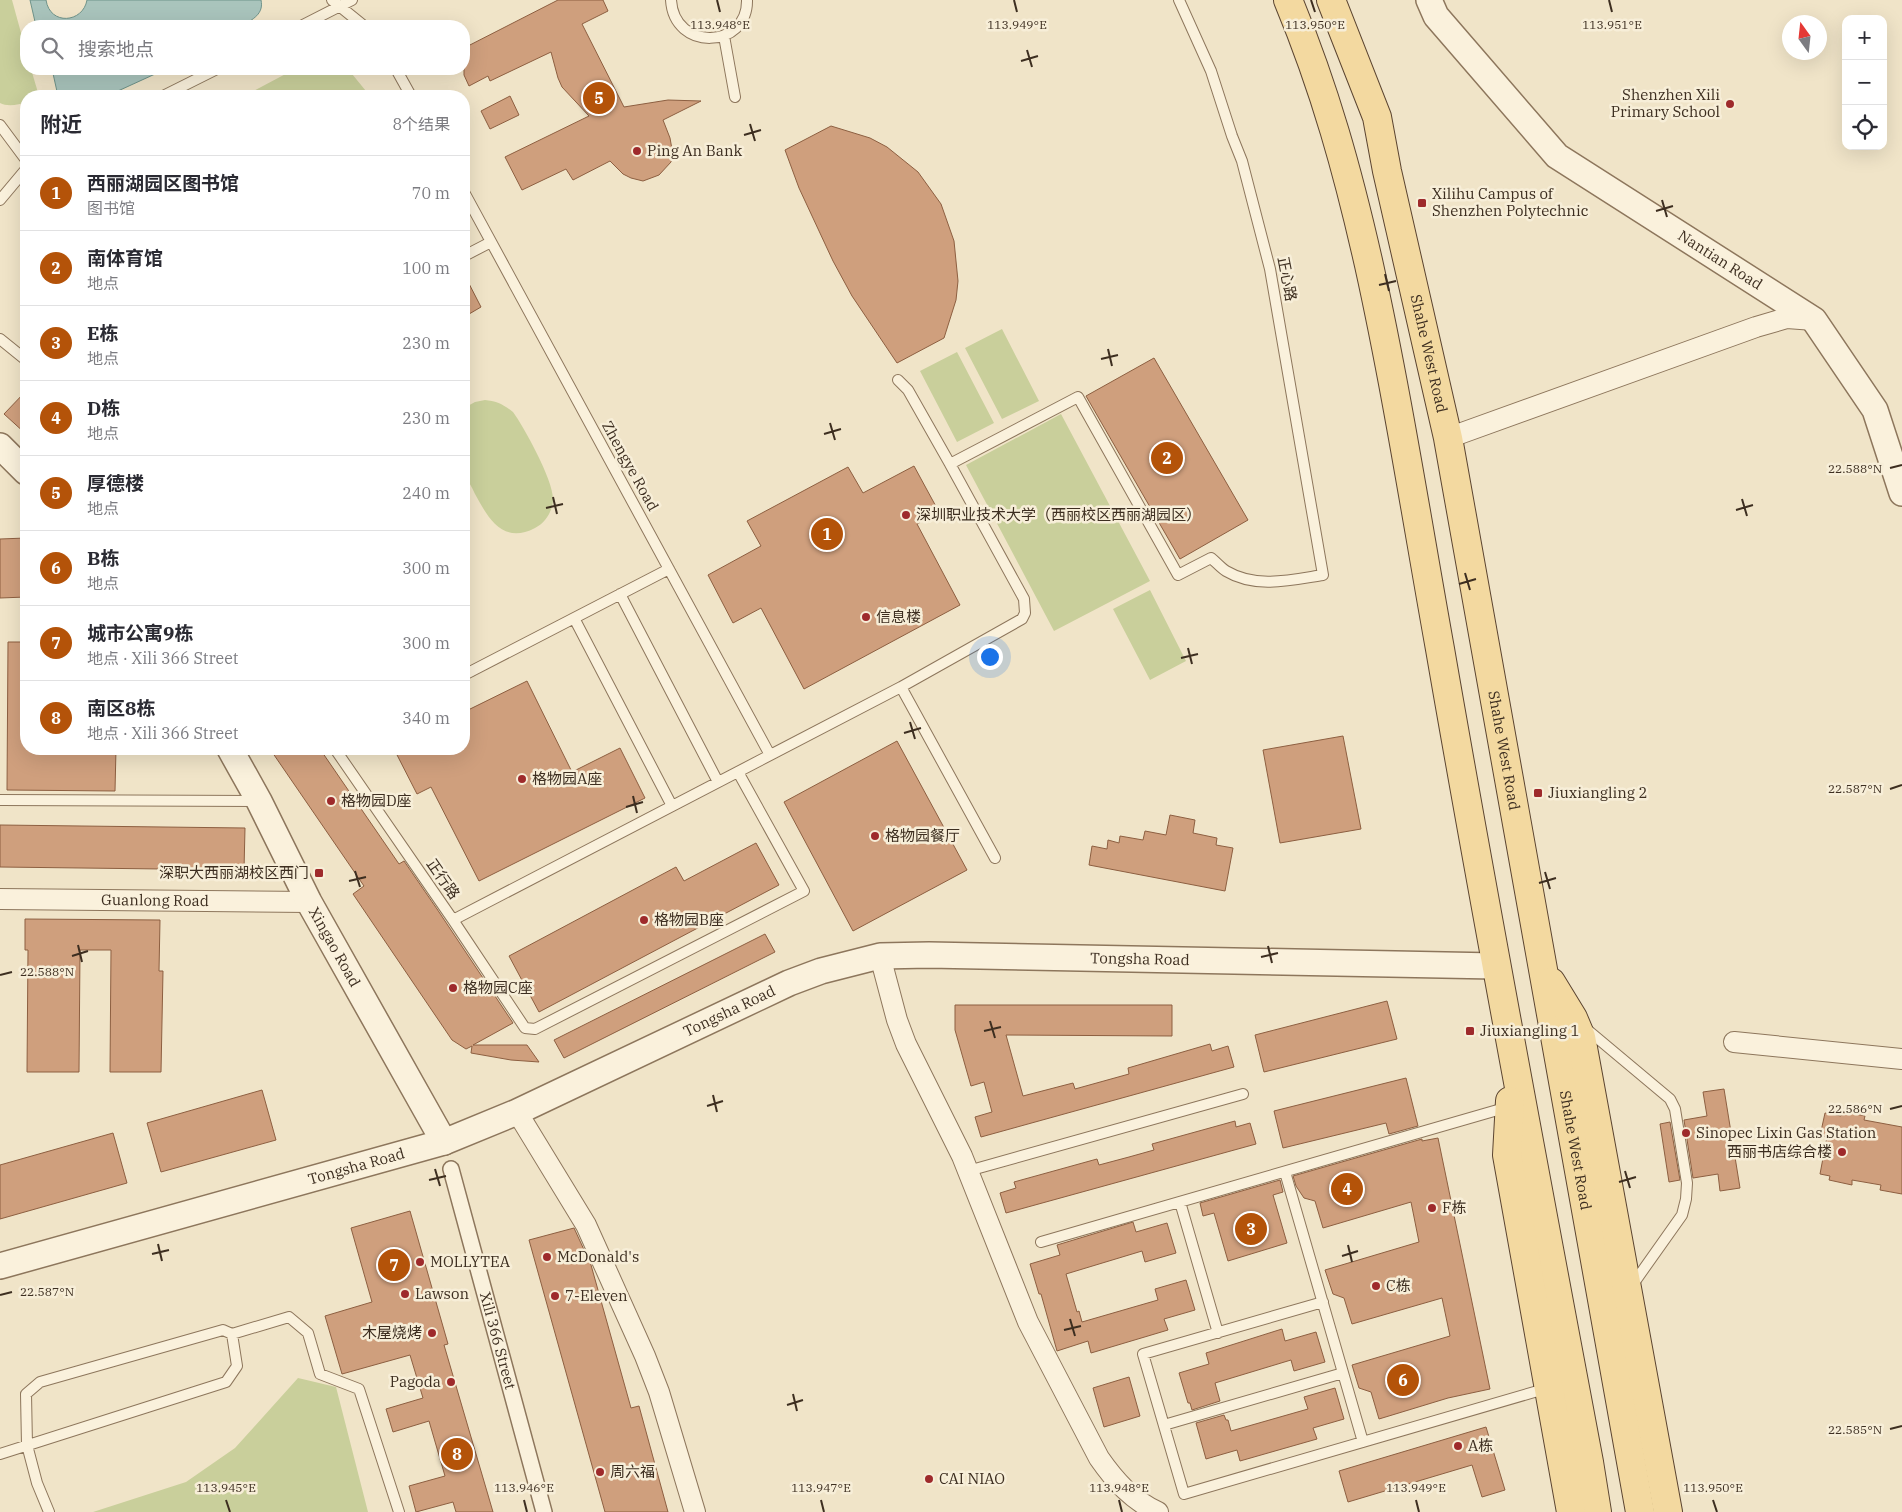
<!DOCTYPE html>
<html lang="zh">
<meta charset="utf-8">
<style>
body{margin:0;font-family:"IBM Plex Serif","Noto Sans SC",serif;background:#f7f7f7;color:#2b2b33}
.controls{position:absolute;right:15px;top:15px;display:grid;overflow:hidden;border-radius:10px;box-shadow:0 5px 20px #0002}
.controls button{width:45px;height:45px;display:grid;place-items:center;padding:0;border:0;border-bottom:1px solid #e1e1e2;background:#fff;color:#2b2b33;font:25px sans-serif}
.compass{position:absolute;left:1782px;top:15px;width:45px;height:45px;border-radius:50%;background:#fff;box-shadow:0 5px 20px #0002;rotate:345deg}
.you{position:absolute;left:989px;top:656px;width:18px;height:18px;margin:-12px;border:4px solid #fff;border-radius:50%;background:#1a73e8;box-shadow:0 0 0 8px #1a73e833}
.badge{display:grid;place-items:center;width:32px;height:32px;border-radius:50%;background:#b45309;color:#fff;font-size:16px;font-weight:700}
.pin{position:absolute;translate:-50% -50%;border:2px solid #fff;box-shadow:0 1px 5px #0006}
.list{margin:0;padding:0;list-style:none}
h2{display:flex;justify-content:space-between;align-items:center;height:65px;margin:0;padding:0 20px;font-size:21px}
h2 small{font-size:16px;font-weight:400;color:#7c7c81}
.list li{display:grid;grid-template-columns:32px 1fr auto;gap:15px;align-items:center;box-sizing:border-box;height:75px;padding:0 20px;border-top:1px solid #e1e1e2}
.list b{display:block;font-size:19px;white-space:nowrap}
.list p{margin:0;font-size:16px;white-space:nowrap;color:#7c7c81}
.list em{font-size:16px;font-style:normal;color:#7c7c81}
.icon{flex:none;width:28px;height:28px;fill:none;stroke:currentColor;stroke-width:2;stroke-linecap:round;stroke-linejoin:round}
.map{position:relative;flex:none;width:1902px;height:1512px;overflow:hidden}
.search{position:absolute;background:#fff;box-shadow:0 5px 20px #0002;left:20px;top:20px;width:450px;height:55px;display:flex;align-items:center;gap:12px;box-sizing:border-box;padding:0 18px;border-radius:20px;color:#7c7c81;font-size:19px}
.panel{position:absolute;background:#fff;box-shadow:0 5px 20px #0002;left:20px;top:90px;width:450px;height:665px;border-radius:20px}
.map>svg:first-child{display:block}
</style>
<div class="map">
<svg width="1902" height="1512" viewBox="0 0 1902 1512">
<rect width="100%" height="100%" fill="#f0e4c8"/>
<path fill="#c9cf9b" d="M0 0H12L26 51V69H31L39 96H26V102C19 105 7 107 0 103Z
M295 69H348L370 96H244Z
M1002 329 1039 401 1002 419 965 348Z
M957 352 994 423 957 442 920 371Z
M485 400C496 401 503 404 513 412 524 427 555 483 553 501 552 512 545 523 535 528 503 545 488 518 475 494 472 487 467 480 465 473 461 463 464 422 464 408L475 402Z
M1061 414 1150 581 1054 631 966 465Z
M1150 590 1186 661 1150 680 1113 609Z
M298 1378 336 1387 368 1512H93L186 1482 235 1448Z"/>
<path fill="#a9c4bc" stroke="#6f938a" d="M30 0H46C50 26 83 23 87 0H261C264 14 253 19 242 26H36Z
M52 69H166L107 96H58Z"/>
<path fill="#cf9f7d" stroke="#8d5f41" d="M558 0H603L608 11 582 24 624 107 668 100 701 101 663 120 670 138 673 155 671 162 659 175 643 181 631 178 623 174 610 161 573 180 566 169 522 190 505 157 589 116 562 87 558 78 551 52 490 81 488 76 469 86 464 75V48Z
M510 96 519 115 490 129 481 111Z
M831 126 870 138 887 147 918 172 941 204 954 241 958 281 956 300 944 338 897 363 852 296 833 261 799 188 785 150Z
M464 274 481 307 464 317Z
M1154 358 1248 520 1180 559 1086 396Z
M26 391V434L4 414Z
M914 466 939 512 917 524 960 605 804 689 761 608 733 623 708 575 761 546 747 521 848 467 863 493Z
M26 538V597L0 598V539Z
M8 642H26V749H116L115 791 7 790Z
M527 681 572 772 620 748 645 798 479 881 431 787 417 794 394 749H464V712Z
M1343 736 1361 829 1280 843 1263 750Z
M897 741 967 870 853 931 784 802Z
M270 749H320L399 864 404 861 437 909 513 1023 473 1045H527L539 1062 511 1060 471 1053 472 1046 466 1049 452 1040 353 894 364 886Z
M1170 815 1195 820 1193 833 1217 838 1216 845 1233 848 1225 891 1089 865 1092 846 1107 849 1108 840 1119 843 1120 836 1143 840 1145 831 1166 835Z
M0 825 245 828 244 870 0 867Z
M756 843 779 885 539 1012 509 956 676 867 684 881Z
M25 919 160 920 159 971H163L161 1072H110L111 950H80L79 1072H27L28 950H25Z
M765 934 775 952 564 1058 554 1040Z
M1387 1001 1397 1039 1264 1072 1255 1035Z
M955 1005H1172V1036L1006 1035 1023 1096 1073 1083 1075 1089 1129 1074 1128 1068 1210 1044 1212 1051 1228 1046 1234 1067 981 1137 975 1117 992 1112 984 1082 971 1086 955 1030Z
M1406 1078 1418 1126 1389 1134 1386 1123 1283 1148 1274 1111Z
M1724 1089 1740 1188 1720 1191 1718 1174 1693 1178 1684 1120 1707 1116 1703 1092Z
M262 1090 276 1140 161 1172 147 1123Z
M1842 1111 1865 1116 1864 1120 1902 1127V1194L1880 1190 1881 1185 1852 1180V1185L1829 1180 1830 1176 1820 1174 1827 1137 1820 1136 1825 1113 1841 1116Z
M1235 1121 1236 1127 1250 1123 1256 1144 1006 1213 1000 1193 1016 1188 1014 1182 1097 1159 1099 1165 1129 1157 1154 1150 1152 1144Z
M1670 1122 1680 1180 1669 1182 1660 1124Z
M113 1133 127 1183 0 1219V1165Z
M1438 1138 1490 1389 1448 1398 1379 1419 1371 1392 1359 1388 1352 1365 1450 1336 1442 1298 1352 1324 1344 1298 1333 1294 1325 1270 1419 1242 1411 1202 1323 1228 1315 1201 1304 1198 1296 1186 1293 1176 1422 1139V1141Z
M1280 1180 1283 1192 1273 1195 1287 1243 1228 1261 1214 1213 1203 1216 1200 1203Z
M410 1211 448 1344 444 1345 493 1512H456L453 1502 416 1512 409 1486 445 1476 429 1421 393 1432 386 1409 423 1398 410 1355 342 1374 325 1316 372 1302 351 1228Z
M1133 1222 1136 1232 1167 1223 1176 1253 1145 1262 1142 1251 1066 1274 1077 1312 1079 1311 1082 1322 1158 1300 1155 1289 1186 1280 1195 1310 1164 1319 1168 1330 1091 1353 1088 1341 1057 1351 1041 1294H1039L1030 1264 1060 1255 1057 1245Z
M574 1228 591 1265 631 1408 639 1406 668 1512H605L529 1240Z
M1282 1329 1285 1341 1316 1332 1325 1362 1294 1371 1291 1360 1215 1383 1220 1401 1192 1410 1190 1403H1188L1179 1373 1209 1364 1206 1353Z
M1129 1377 1140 1416 1104 1427 1093 1388Z
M1335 1388 1344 1419 1313 1428 1317 1439 1240 1461 1237 1450 1206 1459 1196 1423 1224 1415 1226 1420H1228L1231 1431 1308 1409 1304 1397Z
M1486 1427 1505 1490 1482 1497 1472 1465 1348 1502 1339 1471Z"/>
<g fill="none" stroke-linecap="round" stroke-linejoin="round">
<g stroke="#8d765c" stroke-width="12">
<path id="service" d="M332 0 364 26
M671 0C674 52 748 49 747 0
M301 26 352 0
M724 36 735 97
M396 69 411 96
M163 96 217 69
M0 125 26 160
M464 192 770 755
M0 200 26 169
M464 256 491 242
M0 339 26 360
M898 380 908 390 950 464
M620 594 718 782
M574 618 672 806
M464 675 669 569
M901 687 995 858
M335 749 453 920 525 1028 535 1029 804 891 738 772
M0 800 256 801
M453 920 901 687 1022 619 1025 613 1024 599 950 464 1078 397 1178 575 1211 558C1216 562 1221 568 1226 571 1256 589 1291 580 1323 575L1270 269 1242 161 1232 136 1211 71 1179 0
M1584 1027 1670 1099 1675 1109 1687 1183 1686 1199 1682 1215 1631 1287
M968 1171 1243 1094
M1285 1172 1363 1442
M1180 1202 1218 1333
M1041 1242 1508 1107
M1323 1302 1143 1354 1184 1494 1548 1388
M232 1334 289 1317 308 1333 320 1374 359 1389 399 1512
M1164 1425 1343 1373
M0 1454C75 1430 151 1406 226 1382L237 1366 232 1334 223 1330 40 1382 26 1394 27 1445 37 1483 49 1512"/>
</g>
<g stroke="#8d765c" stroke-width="18">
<g id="pedestrian">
<path id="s1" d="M451 1169 544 1512"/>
</g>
</g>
<g stroke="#8d765c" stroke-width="22">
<g id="minor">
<path d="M1448 438 1756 327 1787 318 1814 320"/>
<path id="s2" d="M0 899 309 902"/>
<path d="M880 956 897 1020 906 1044 962 1156 1028 1322 1099 1458C1115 1481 1132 1500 1158 1512"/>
<path d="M1734 1042 1902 1059"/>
<path d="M517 1112 586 1225 645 1356 659 1392 695 1512"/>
</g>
</g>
<g stroke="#8d765c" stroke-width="28">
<g id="tertiary">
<path id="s3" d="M1429 0 1436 16 1557 156 1814 320 1875 410 1902 493"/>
<path d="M0 446 26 472"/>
<path id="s4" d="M230 749 259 801 309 902 444 1142"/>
<path id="s5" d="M0 1266 444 1142 517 1112 789 983 821 971 880 956 929 955 1495 966"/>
</g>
</g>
<g stroke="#5b4430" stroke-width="30">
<g id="primary">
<path d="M1288 0C1325 89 1348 172 1369 265 1397 392 1417 521 1440 649 1487 921 1538 1191 1589 1462L1597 1512"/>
<path id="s6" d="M1331 0 1377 117 1387 171 1448 438 1640 1512"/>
<path d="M1551 982 1573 1018 1581 1037 1668 1512"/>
<path d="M1510 1101 1507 1155 1571 1512"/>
</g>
</g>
<use href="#service" stroke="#faf1dc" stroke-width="10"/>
<use href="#pedestrian" stroke="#faf1dc" stroke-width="15"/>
<use href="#minor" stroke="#faf1dc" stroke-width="20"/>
<use href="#tertiary" stroke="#faf1dc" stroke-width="25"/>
<use href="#primary" stroke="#f3d9a0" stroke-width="28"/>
</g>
<path fill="none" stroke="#3d2e20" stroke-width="2" d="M717 0 720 12M1014 0 1017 12M1311 0 1315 12M1609 0 1612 12M1027 50 1032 67M1021 61 1038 56M750 124 755 141M744 135 761 130M1662 200 1667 217M1656 211 1673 206M1385 274 1389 291M1379 285 1396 281M1108 349 1112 366M1101 359 1118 355M830 423 835 440M824 434 841 429M1890 468 1902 465M553 497 557 514M1742 499 1747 516M546 508 563 504M1736 510 1753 505M1465 573 1470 590M1459 584 1476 579M1188 648 1192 664M1181 658 1198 654M910 722 915 739M904 733 921 728M1890 789 1902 785M633 796 637 813M626 807 643 802M355 871 360 887M1545 872 1550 889M349 881 366 877M1539 883 1556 878M78 945 82 962M1268 946 1272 963M72 956 88 951M1261 957 1278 953M0 975 12 972M990 1021 995 1038M984 1031 1001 1027M713 1095 717 1112M707 1106 723 1101M1890 1109 1902 1106M435 1169 440 1186M1625 1171 1630 1188M429 1180 446 1176M1619 1182 1636 1177M158 1244 162 1261M1348 1245 1352 1262M152 1254 169 1250M1342 1256 1358 1251M0 1295 12 1292M1070 1319 1075 1336M1064 1330 1081 1326M793 1394 797 1411M787 1405 803 1400M1890 1429 1902 1426M226 1500 230 1512M524 1500 527 1512M821 1500 824 1512M1119 1500 1122 1512M1416 1500 1419 1512M1713 1500 1717 1512"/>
<g fill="#9e2a2b" stroke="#f7eed8" stroke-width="2">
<circle cx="1730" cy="104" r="5"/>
<circle cx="637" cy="151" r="5"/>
<rect x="1417" y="198" width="10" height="10" rx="2.5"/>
<circle cx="906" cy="515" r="5"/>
<circle cx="866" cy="617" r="5"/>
<circle cx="522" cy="779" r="5"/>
<rect x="1533" y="788" width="10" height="10" rx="2.5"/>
<circle cx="331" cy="801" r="5"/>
<circle cx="875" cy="836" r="5"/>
<rect x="314" y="868" width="10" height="10" rx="2.5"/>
<circle cx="644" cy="920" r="5"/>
<circle cx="453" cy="988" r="5"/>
<rect x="1465" y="1026" width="10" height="10" rx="2.5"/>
<circle cx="1686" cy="1133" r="5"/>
<circle cx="1842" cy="1152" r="5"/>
<circle cx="1432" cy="1208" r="5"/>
<circle cx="547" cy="1257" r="5"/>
<circle cx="420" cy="1262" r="5"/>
<circle cx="1376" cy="1286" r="5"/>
<circle cx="405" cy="1294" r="5"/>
<circle cx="555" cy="1296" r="5"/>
<circle cx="432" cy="1333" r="5"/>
<circle cx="451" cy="1382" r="5"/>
<circle cx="1458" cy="1446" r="5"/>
<circle cx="600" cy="1472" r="5"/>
<circle cx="929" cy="1479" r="5"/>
</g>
<g text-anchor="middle" stroke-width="5" stroke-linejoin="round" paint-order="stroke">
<g font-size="15" fill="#3d2e20" stroke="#f7eed8" text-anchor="start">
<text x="1720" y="100" text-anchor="end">Shenzhen Xili<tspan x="1720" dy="17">Primary School</tspan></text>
<text x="647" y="156">Ping An Bank</text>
<text x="1432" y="199">Xilihu Campus of<tspan x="1432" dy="17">Shenzhen Polytechnic</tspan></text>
<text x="916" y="520">深圳职业技术大学（西丽校区西丽湖园区）</text>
<text x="876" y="622">信息楼</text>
<text x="532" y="784">格物园A座</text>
<text x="1548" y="798">Jiuxiangling 2</text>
<text x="341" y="806">格物园D座</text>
<text x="885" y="841">格物园餐厅</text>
<text x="309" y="878" text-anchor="end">深职大西丽湖校区西门</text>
<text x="654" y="925">格物园B座</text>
<text x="463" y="993">格物园C座</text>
<text x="1480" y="1036">Jiuxiangling 1</text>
<text x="1696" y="1138">Sinopec Lixin Gas Station</text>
<text x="1832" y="1157" text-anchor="end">西丽书店综合楼</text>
<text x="1442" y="1213">F栋</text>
<text x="557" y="1262">McDonald's</text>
<text x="430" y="1267">MOLLYTEA</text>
<text x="1386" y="1291">C栋</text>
<text x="415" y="1299">Lawson</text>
<text x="565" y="1301">7-Eleven</text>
<text x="422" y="1338" text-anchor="end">木屋烧烤</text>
<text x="441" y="1387" text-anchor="end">Pagoda</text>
<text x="1468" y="1451">A栋</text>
<text x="610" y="1477">周六福</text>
<text x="939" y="1484">CAI NIAO</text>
</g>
<g font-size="15" fill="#3d2e20" stroke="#f7eed8">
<text dy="5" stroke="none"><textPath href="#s3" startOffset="396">Nantian Road</textPath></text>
<text transform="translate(1287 279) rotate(79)" y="5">正心路</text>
<text dy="5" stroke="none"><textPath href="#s6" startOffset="368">Shahe West Road</textPath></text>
<text transform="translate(630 466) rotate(61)" y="5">Zhengye Road</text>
<text dy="5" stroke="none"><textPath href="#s6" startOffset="772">Shahe West Road</textPath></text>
<text transform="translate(443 879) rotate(55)" y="5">正行路</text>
<text dy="5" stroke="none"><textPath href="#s2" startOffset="155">Guanlong Road</textPath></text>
<text dy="5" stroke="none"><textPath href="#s4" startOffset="224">Xingao Road</textPath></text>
<text dy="5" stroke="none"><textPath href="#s5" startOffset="1196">Tongsha Road</textPath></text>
<text dy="5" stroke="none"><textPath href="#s5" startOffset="775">Tongsha Road</textPath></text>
<text dy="5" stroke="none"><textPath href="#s6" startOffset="1178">Shahe West Road</textPath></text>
<text dy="5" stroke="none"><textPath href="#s5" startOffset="370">Tongsha Road</textPath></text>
<text dy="5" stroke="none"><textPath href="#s1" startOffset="178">Xili 366 Street</textPath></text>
</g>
</g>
<g font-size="12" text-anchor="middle" fill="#3d2e20" stroke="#f7eed8" stroke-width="5" stroke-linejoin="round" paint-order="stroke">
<text x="1612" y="29">113.951°E</text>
<text x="720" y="29">113.948°E</text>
<text x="1017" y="29">113.949°E</text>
<text x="1315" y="29">113.950°E</text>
<text x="1855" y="473">22.588°N</text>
<text x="1855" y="793">22.587°N</text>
<text x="47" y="976">22.588°N</text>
<text x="1855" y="1113">22.586°N</text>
<text x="47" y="1296">22.587°N</text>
<text x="1855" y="1434">22.585°N</text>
<text x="226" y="1492">113.945°E</text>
<text x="524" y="1492">113.946°E</text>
<text x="821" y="1492">113.947°E</text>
<text x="1119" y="1492">113.948°E</text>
<text x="1416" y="1492">113.949°E</text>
<text x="1713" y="1492">113.950°E</text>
</g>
</svg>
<div class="controls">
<button>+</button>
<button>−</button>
<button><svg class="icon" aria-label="locate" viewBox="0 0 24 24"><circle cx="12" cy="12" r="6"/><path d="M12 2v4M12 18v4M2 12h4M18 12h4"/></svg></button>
</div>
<svg class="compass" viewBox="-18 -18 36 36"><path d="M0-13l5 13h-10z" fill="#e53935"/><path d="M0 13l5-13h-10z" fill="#7c7c81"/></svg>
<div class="you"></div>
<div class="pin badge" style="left:827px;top:534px">1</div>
<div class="pin badge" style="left:1167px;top:458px">2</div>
<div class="pin badge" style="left:1251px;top:1229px">3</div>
<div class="pin badge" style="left:1347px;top:1189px">4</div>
<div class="pin badge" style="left:599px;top:98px">5</div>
<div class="pin badge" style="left:1403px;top:1380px">6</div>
<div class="pin badge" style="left:394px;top:1265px">7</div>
<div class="pin badge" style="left:457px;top:1454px">8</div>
<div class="search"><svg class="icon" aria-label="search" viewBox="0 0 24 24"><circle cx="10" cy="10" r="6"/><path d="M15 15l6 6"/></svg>搜索地点</div>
<section class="panel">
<h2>附近<small>8个结果</small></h2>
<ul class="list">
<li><span class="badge">1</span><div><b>西丽湖园区图书馆</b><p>图书馆</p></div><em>70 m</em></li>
<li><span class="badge">2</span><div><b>南体育馆</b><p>地点</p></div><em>100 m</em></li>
<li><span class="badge">3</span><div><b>E栋</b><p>地点</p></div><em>230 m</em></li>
<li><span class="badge">4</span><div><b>D栋</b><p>地点</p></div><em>230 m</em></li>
<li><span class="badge">5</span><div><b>厚德楼</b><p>地点</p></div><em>240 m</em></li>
<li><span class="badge">6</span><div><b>B栋</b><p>地点</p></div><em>300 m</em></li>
<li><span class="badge">7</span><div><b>城市公寓9栋</b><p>地点 · Xili 366 Street</p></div><em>300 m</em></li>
<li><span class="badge">8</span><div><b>南区8栋</b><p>地点 · Xili 366 Street</p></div><em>340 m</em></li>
</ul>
</section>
</div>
